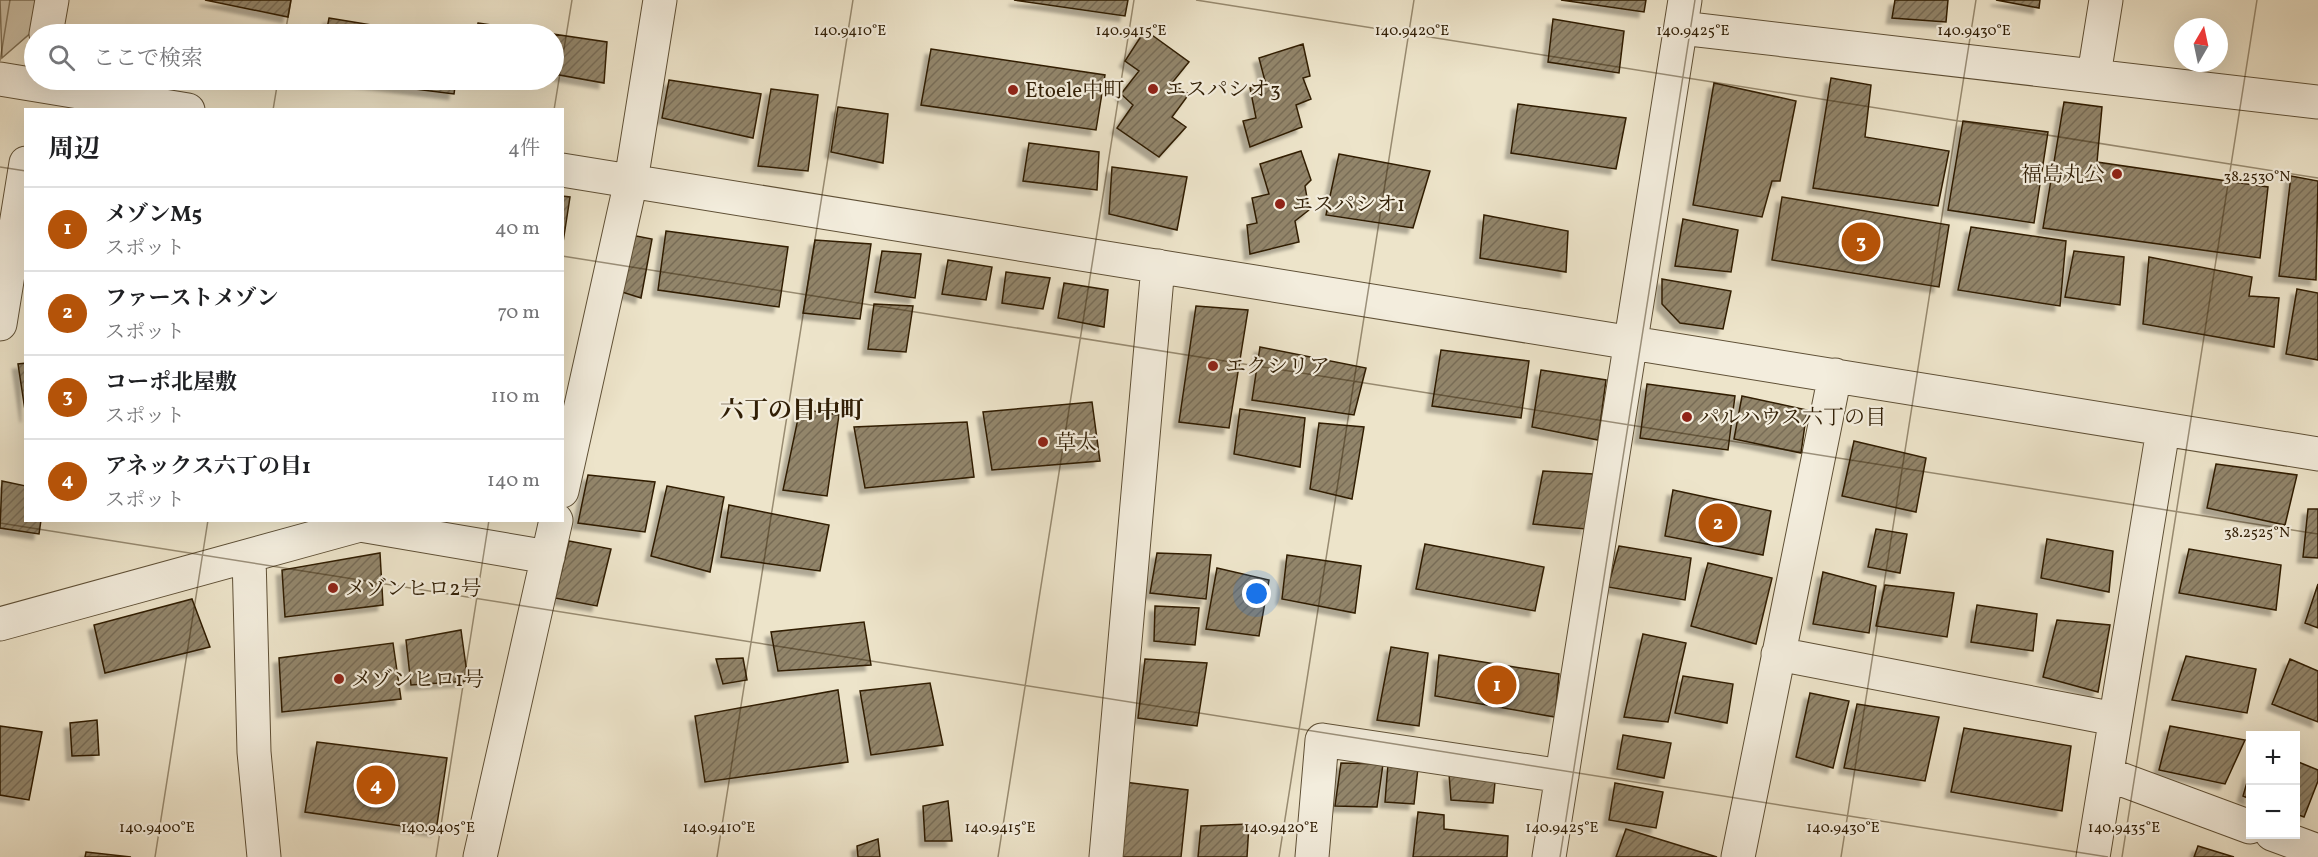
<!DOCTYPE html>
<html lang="ja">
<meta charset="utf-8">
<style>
body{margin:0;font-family:Vollkorn,"Noto Serif JP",serif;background:#f6f6f6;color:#202124}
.controls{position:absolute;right:18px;bottom:18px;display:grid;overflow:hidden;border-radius:0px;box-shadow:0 6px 24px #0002}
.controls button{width:54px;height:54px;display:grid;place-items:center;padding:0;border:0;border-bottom:2px solid #e0e0e0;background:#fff;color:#202124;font:30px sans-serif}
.compass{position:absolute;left:2174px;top:18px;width:54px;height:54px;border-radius:50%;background:#fff;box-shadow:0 6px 24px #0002;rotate:9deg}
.you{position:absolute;left:1257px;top:594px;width:21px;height:21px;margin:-15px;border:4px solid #fff;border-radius:50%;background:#1a73e8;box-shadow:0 0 0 9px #1a73e833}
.badge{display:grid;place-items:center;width:39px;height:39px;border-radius:50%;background:#b45309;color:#fff;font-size:20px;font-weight:700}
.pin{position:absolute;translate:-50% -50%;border:3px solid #fff;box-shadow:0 2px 6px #0006}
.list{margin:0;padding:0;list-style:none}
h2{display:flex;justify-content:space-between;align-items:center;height:78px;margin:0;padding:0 24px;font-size:26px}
h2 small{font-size:20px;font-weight:400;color:#757577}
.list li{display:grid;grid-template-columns:39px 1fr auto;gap:18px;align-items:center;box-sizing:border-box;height:84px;padding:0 24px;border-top:2px solid #e0e0e0}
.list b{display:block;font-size:22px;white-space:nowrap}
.list p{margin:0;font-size:20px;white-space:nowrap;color:#757577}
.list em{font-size:20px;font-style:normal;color:#757577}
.icon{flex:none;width:33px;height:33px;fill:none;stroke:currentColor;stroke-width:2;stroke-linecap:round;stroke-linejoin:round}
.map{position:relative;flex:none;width:2318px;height:857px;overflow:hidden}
.search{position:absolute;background:#fff;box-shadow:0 6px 24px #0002;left:24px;top:24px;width:540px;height:66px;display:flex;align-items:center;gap:15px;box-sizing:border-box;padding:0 21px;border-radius:33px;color:#757577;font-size:22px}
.panel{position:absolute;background:#fff;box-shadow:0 6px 24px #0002;left:24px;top:108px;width:540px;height:414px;border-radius:0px}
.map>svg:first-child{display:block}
</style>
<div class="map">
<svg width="2318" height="857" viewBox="0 0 2318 857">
<defs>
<pattern id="building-hatch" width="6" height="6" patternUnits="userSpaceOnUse" patternTransform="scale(1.5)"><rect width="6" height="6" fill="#92856b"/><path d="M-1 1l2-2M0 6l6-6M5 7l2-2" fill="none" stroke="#786c56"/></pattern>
<filter id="shadow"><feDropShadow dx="-5.5" dy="5.5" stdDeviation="1.5" flood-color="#0004"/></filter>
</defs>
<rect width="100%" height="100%" fill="#ede4ca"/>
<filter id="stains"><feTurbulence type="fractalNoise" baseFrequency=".00333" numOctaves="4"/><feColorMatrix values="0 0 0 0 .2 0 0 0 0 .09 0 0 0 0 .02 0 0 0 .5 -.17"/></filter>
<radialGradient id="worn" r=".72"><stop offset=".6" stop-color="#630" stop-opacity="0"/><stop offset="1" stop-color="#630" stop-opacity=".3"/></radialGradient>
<path fill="#cdc2a9" stroke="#7e7057" stroke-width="1.5" d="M0 0H38L34 30 2 58Z"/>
<path fill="url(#building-hatch)" stroke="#301e05" stroke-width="1.5" filter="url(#shadow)" d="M205 0H291L288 17Z
M1014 0H1128L1125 16Z
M1561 0H1646L1644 12Z
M1895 0H1948L1946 22 1892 18Z
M1996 0H2040L2039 8Z
M329 18 426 34H326Z
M1553 19 1624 31 1619 73 1548 62Z
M478 23 607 42 604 83 554 74V34H476Z
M1145 30 1189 62 1171 84 1189 94 1172 117 1186 127 1159 157 1117 128 1133 105 1121 94 1139 71 1125 61Z
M1303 44 1310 76 1303 78 1311 99 1296 105 1302 127 1250 147 1243 121 1256 118 1250 88 1265 81 1259 58Z
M931 49 1105 75 1096 130 921 105Z
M1831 78 1871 85 1865 137 1949 151 1938 206 1813 188Z
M343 80H456L454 94Z
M669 80 761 94 753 138 662 118Z
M1714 83 1796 101 1780 181H1772L1762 217 1693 205Z
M771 89 818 95 808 171 758 166Z
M2064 102 2102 107 2097 162 2268 187 2260 258 2043 228Z
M1518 104 1626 118 1616 169 1511 153Z
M838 107 888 114 883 163 831 152Z
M1963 121 2048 132 2034 223 1948 210Z
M1029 143 1099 152 1097 190 1023 181Z
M1301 151 1311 180 1305 186 1309 210 1295 221 1299 242 1250 254 1247 225 1257 223 1252 198 1269 194 1260 164Z
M1339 154 1430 171 1413 228 1326 215Z
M1112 167 1187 177 1177 230 1109 214Z
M2291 176 2318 181 2316 280 2279 276Z
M562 196 570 197 562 249Z
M1782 197 1949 225 1939 287 1772 260Z
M1484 215 1568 231 1566 272 1480 258Z
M1683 219 1738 230 1731 272 1675 266Z
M1971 227 2066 241 2060 306 1958 290Z
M666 231 788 247 779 307 658 290Z
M631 235 652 239 641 298 622 292Z
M815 240 871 244 860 319 803 313Z
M882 251 921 254 915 298 875 292Z
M2074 251 2124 257 2120 305 2065 297Z
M2149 257 2252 277 2249 296 2279 298 2274 347 2143 324Z
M948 260 992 267 986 300 942 294Z
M1006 272 1050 278 1043 309 1002 303Z
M1662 279 1731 291 1723 329 1680 323 1662 304Z
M1064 283 1108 290 1104 327 1058 318Z
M2297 289 2318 293V360L2286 354Z
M874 304 913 306 906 352 868 349Z
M1196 306 1248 310 1229 428 1179 422Z
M1260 347 1366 368 1354 415 1252 400Z
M1441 350 1529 361 1521 418 1432 406Z
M26 363V417L18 364Z
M1541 370 1606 380 1598 440 1532 427Z
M1647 384 1735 396 1728 450 1640 438Z
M1742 396 1807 410 1801 453 1734 439Z
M1092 402 1100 461 992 470 983 412Z
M800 409 839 415 827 496 783 490Z
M1240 409 1305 418 1300 467 1234 454Z
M967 422 974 477 865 488 854 427Z
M1319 423 1364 427 1352 499 1310 489Z
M1854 441 1926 458 1916 512 1842 496Z
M2216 464 2297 475 2285 525 2207 508Z
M1543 471 1593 474 1586 529 1533 524Z
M588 475 655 482 645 532 578 523Z
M2 481 26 486V520H41L39 534 0 528Z
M667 486 724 497 710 572 651 556Z
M1673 490 1771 511 1763 555 1665 536Z
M729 505 829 525 820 571 721 557Z
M2308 509H2318V558L2303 557Z
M1876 529 1907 534 1900 573 1868 567Z
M2047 539 2113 551 2109 592 2041 578Z
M569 541 611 549 597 606 555 598Z
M1425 544 1544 567 1535 611 1416 589Z
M1619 546 1691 558 1685 600 1608 587Z
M2189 549 2281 565 2276 610 2179 593Z
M380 553 383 605 285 617 282 570Z
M1157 553 1211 555 1206 599 1150 593Z
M1287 555 1361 566 1355 613 1282 599Z
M1708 563 1772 578 1756 644 1691 626Z
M1217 568 1269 580 1259 636 1206 629Z
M1823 572 1876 586 1869 633 1813 624Z
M2318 584V628L2305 623Z
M1885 585 1954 593 1947 637 1876 626Z
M192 599 210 647 105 673 94 625Z
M1977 605 2037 614 2033 651 1971 642Z
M1155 606 1199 608 1195 645 1154 641Z
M2057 620 2110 625 2098 692 2043 677Z
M864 622 871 665 778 671 771 632Z
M461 630 468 681 411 685 406 640Z
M1643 634 1686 643 1668 722 1624 717Z
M393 643 401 699 282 712 279 658Z
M1391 647 1428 653 1419 726 1377 720Z
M1439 655 1559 674 1555 717 1435 696Z
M2186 656 2256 669 2247 713 2172 700Z
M743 658 747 680 723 684 716 659Z
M1145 659 1207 663 1197 726 1138 718Z
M2290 659 2318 671V722L2272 704Z
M1683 676 1733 684 1727 723 1675 713Z
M930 683 943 745 871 755 860 691Z
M838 690 848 762 705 782 695 716Z
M1810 693 1849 701 1833 768 1796 757Z
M1857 704 1939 717 1925 781 1844 768Z
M97 720 99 755 72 756 70 723Z
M0 726 42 732 29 800 0 795Z
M2170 726 2245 740 2225 784 2159 770Z
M1964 728 2071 746 2062 811 1951 792Z
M1623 735 1671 743 1664 778 1617 769Z
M317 742 447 758 436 831 305 812Z
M2296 761 2318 770V781L2304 817 2296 814Z
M1341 763 1383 764 1377 807 1335 806Z
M1388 764 1418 768 1414 804 1385 802Z
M2250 772V799L2243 796Z
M1449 774 1495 782 1493 803 1451 800Z
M1124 782 1188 790 1181 857H1120Z
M1615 783 1663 792 1656 828 1609 820Z
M948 801 952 841H925L923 806Z
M1418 812 1444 815V829L1508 836 1507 857H1413Z
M1249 824 1247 857H1198L1201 826Z
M1626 829 1717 857H1616Z
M878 839 880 857H858L857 846Z
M2198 846 2234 857H2194Z
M86 852 131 857H85Z"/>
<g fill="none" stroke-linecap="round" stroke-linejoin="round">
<g stroke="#5f5036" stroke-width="35">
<path id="street" d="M1681 28 2318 102
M46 34 52 0
M2094 75 2106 0
M0 79 188 110
M562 170 2318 454
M0 324 26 163
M562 491 631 181 660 0
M249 556 254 752 264 857
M0 624 360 525 548 557
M1778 654 2115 719
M2107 774 2250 827
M2272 834 2318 851
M480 857 556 520
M1106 857 1158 266
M1312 857 1322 740 1562 776
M1549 857 1685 0
M1738 857 1835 375
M2093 857 2163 430"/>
</g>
<use href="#street" stroke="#f3eddd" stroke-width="33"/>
</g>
<path fill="none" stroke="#301e05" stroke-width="1.5" stroke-opacity="0.45" d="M1196 0 2318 178M285 34 291 0M0 61 10 0M273 110 278 80M554 110 572 0M0 167 26 171M562 256 2318 534M0 523 2108 857M155 857 208 520M436 857 489 520M717 857 853 0M998 857 1134 0M1279 857 1414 0M1560 857 1695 0M1841 857 1976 0M2122 857 2257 0"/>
<g fill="#8f2418" stroke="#f3eddd" stroke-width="2">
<circle cx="1153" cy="89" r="6"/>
<circle cx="1013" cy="90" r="6"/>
<circle cx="2117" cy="174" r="6"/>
<circle cx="1280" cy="204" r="6"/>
<circle cx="1213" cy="366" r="6"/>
<circle cx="1687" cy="417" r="6"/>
<circle cx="1043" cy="442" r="6"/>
<circle cx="333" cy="588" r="6"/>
<circle cx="339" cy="679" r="6"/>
</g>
<g text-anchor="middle" stroke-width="4.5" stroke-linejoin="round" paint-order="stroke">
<g font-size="21" fill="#301e05" stroke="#f3eddd" text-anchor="start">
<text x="1165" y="96">エスパシオ3</text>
<text x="1025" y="97">Etoele中町</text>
<text x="2105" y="181" text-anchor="end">福島丸公</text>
<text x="1292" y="211">エスパシオ1</text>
<text x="1225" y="373">エクシリア</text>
<text x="1699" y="424">パルハウス六丁の目</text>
<text x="1055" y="449">草太</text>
<text x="345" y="595">メゾンヒロ2号</text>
<text x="351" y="686">メゾンヒロ1号</text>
</g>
<g font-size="24" font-weight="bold" fill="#301e05" stroke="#f3eddd">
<text x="792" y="418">六丁の目中町</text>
</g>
</g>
<g font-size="15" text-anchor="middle" fill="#301e05" stroke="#f3eddd" stroke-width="4.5" stroke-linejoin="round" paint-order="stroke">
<text x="850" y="35">140.9410°E</text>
<text x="1131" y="35">140.9415°E</text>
<text x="1412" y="35">140.9420°E</text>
<text x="1693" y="35">140.9425°E</text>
<text x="1974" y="35">140.9430°E</text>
<text x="2257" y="181">38.2530°N</text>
<text x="2257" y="537">38.2525°N</text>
<text x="157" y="832">140.9400°E</text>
<text x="438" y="832">140.9405°E</text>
<text x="719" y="832">140.9410°E</text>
<text x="1000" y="832">140.9415°E</text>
<text x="1281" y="832">140.9420°E</text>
<text x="1562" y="832">140.9425°E</text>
<text x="1843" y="832">140.9430°E</text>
<text x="2124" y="832">140.9435°E</text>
</g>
<rect width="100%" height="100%" filter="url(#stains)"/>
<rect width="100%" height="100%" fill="url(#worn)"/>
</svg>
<div class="controls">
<button>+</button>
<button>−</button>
</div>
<svg class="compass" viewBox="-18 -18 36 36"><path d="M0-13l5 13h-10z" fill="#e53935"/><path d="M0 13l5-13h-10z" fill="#757577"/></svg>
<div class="you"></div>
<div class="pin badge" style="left:1497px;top:685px">1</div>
<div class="pin badge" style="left:1718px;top:523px">2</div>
<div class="pin badge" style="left:1861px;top:242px">3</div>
<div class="pin badge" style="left:376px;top:785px">4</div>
<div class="search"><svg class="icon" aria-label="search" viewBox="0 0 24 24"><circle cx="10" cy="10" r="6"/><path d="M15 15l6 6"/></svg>ここで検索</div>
<section class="panel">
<h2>周辺<small>4件</small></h2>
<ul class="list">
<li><span class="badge">1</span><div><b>メゾンM5</b><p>スポット</p></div><em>40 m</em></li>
<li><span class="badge">2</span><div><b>ファーストメゾン</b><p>スポット</p></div><em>70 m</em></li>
<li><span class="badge">3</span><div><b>コーポ北屋敷</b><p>スポット</p></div><em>110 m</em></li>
<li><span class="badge">4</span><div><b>アネックス六丁の目1</b><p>スポット</p></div><em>140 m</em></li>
</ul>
</section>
</div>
